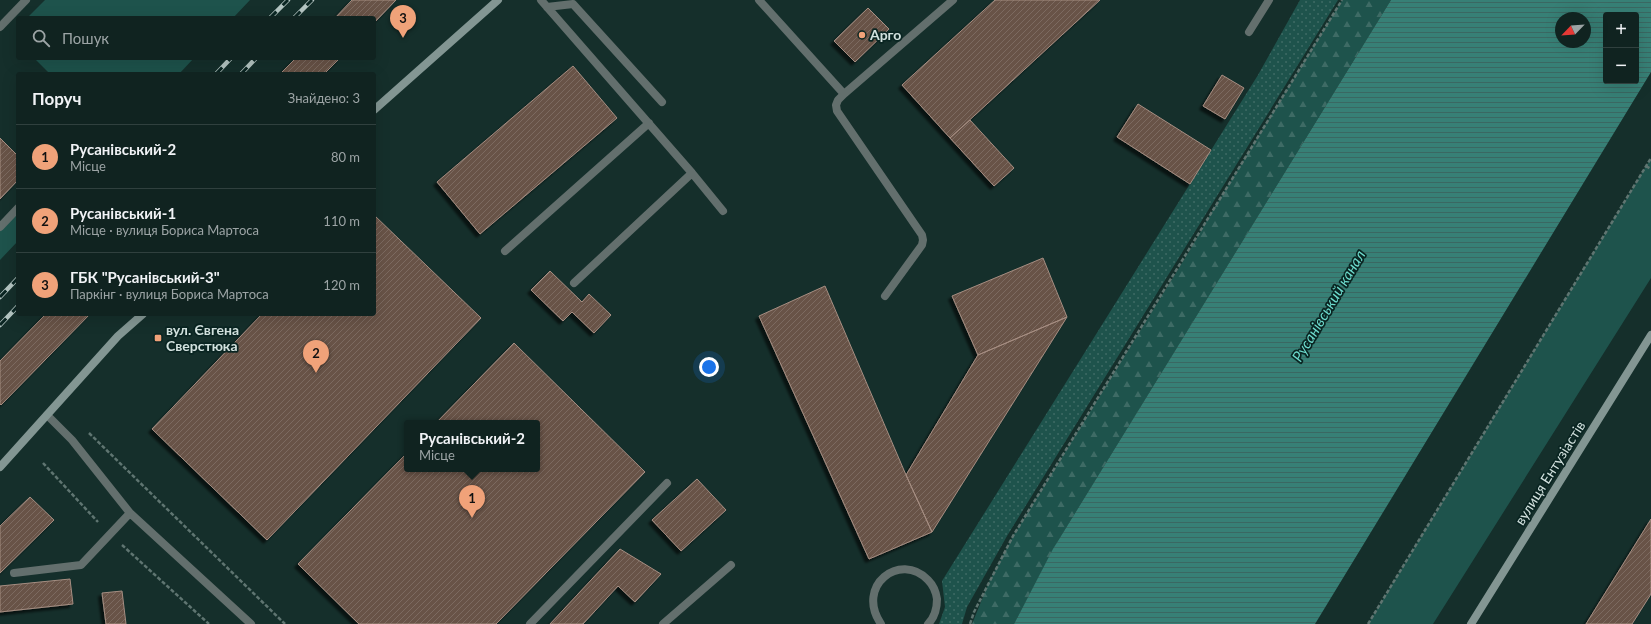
<!DOCTYPE html>
<html lang="uk">
<meta charset="utf-8">
<style>
body{margin:0;font-family:Lato,sans-serif;background:#1e2f2d;color:#f1f3f6}
.controls{position:absolute;right:12px;top:12px;display:grid;overflow:hidden;border-radius:4px;box-shadow:0 4px 16px #0002}
.controls button{width:36px;height:36px;display:grid;place-items:center;padding:0;border:0;border-bottom:1px solid #30403e;background:#102320;color:#f1f3f6;font:20px sans-serif}
.compass{position:absolute;left:1555px;top:12px;width:36px;height:36px;border-radius:50%;background:#102320;box-shadow:0 4px 16px #0002;rotate:245deg}
.you{position:absolute;left:709px;top:367px;width:14px;height:14px;margin:-10px;border:3px solid #fff;border-radius:50%;background:#1a73e8;box-shadow:0 0 0 6px #1a73e833}
.badge{display:grid;place-items:center;width:26px;height:26px;border-radius:50%;background:#f0a279;color:#111;font-size:13px;font-weight:700}
.pin{position:absolute;translate:-50% -33px;filter:drop-shadow(0 1px 2px #0008)}
.pin::after{content:'';position:absolute;top:21px;width:14px;height:12px;background:inherit;clip-path:polygon(0 0,100% 0,50% 100%)}
.popup{position:absolute;left:404px;top:420px;width:136px;height:52px;box-sizing:border-box;display:grid;place-content:center;border-radius:4px;background:#102320;filter:drop-shadow(0 1px 3px #0005);font-size:13px;white-space:nowrap;color:#9ca4a5}
.popup b{font-size:15px;color:#f1f3f6}
.popup::after{content:'';position:absolute;left:50%;top:100%;margin-left:-8px;border:8px solid transparent;border-top-color:#102320}
.list{margin:0;padding:0;list-style:none}
h2{display:flex;justify-content:space-between;align-items:center;height:52px;margin:0;padding:0 16px;font-size:17px}
h2 small{font-size:13px;font-weight:400;color:#9ca4a5}
.list li{display:grid;grid-template-columns:26px 1fr auto;gap:12px;align-items:center;box-sizing:border-box;height:64px;padding:0 16px;border-top:1px solid #30403e}
.list b{display:block;font-size:15px;white-space:nowrap}
.list p{margin:0;font-size:13px;white-space:nowrap;color:#9ca4a5}
.list em{font-size:13px;font-style:normal;color:#9ca4a5}
.icon{flex:none;width:22px;height:22px;fill:none;stroke:currentColor;stroke-width:2;stroke-linecap:round;stroke-linejoin:round}
.map{position:relative;flex:none;width:1651px;height:624px;overflow:hidden}
.search{position:absolute;background:#102320;box-shadow:0 4px 16px #0002;left:16px;top:16px;width:360px;height:44px;display:flex;align-items:center;gap:10px;box-sizing:border-box;padding:0 14px;border-radius:4px;color:#9ca4a5;font-size:15px}
.panel{position:absolute;background:#102320;box-shadow:0 4px 16px #0002;left:16px;top:72px;width:360px;height:244px;border-radius:4px}
.map>svg:first-child{display:block}
</style>
<div class="map">
<svg width="1651" height="624" viewBox="0 0 1651 624">
<defs>
<pattern id="forest-firs" width="22" height="20" patternUnits="userSpaceOnUse"><rect width="22" height="20" fill="#1e534c"/><path d="M5 1l3.5 6h-7zM16 11l3.5 6h-7z" fill="#3e6b65"/></pattern>
<pattern id="park-dots" width="8" height="8" patternUnits="userSpaceOnUse"><rect width="8" height="8" fill="#1e534c"/><path d="M2 2h.1M6 6h.1" fill="none" stroke="#3e6b65" stroke-width="1.8" stroke-linecap="round"/></pattern>
<pattern id="water-rules" width="6" height="5" patternUnits="userSpaceOnUse"><rect width="6" height="5" fill="#378076"/><path d="M0 2.5h6" fill="none" stroke="#3a6862"/></pattern>
<pattern id="building-hatch" width="6" height="6" patternUnits="userSpaceOnUse"><rect width="6" height="6" fill="#675247"/><path d="M-1 1l2-2M0 6l6-6M5 7l2-2" fill="none" stroke="#7c6b61"/></pattern>
<filter id="shadow"><feDropShadow dx="-3.5" dy="3.5" stdDeviation="1" flood-color="#0009"/></filter>
</defs>
<rect width="100%" height="100%" fill="#152f2b"/>
<path fill="#1e534c" d="M45 0H250L233 18H27Z
M34 58H194L179 74H50Z
M1651 158V278L1433 624H1368Z
M18 212V241L0 260V231Z"/>
<path fill="url(#forest-firs)" d="M1342 0H1391L1058 541 1014 624H972L989 582 1013 536 1190 250 1211 213Z"/>
<path fill="url(#park-dots)" d="M1300 0H1338L1007 536 967 607 962 624H939L945 607 942 581 1258 75Z"/>
<path fill="url(#water-rules)" fill-rule="evenodd" d="M1391 0H1651V72L1315 624H1014L1053 549ZM1606 15H1636V81H1606ZM1561 18H1585V42H1561Z"/>
<path fill="url(#building-hatch)" stroke="#a68e82" filter="url(#shadow)" d="M352 0H396L374 23V18H335Z
M995 0H1100L950 138 902 85Z
M868 8 889 29 855 62 834 41Z
M296 58H340L324 74H280Z
M573 66 617 118 480 234 437 182Z
M1222 75 1244 88 1225 119 1203 106Z
M1138 104 1211 150 1190 184 1117 137Z
M970 120 1014 168 994 186 950 138Z
M0 138 18 156V180L0 199Z
M374 215 481 318 267 540 152 429 262 314H374Z
M1043 258 1067 317 978 355 952 296Z
M550 271 582 302 589 294 611 315 594 333 572 312 563 321 531 290Z
M825 286 906 475 932 532 869 559 759 316Z
M46 314H90L1 405 0 404V361Z
M1067 317 932 532 906 475 978 355Z
M514 343 645 472 496 624H359L298 564 407 453V469H537V423H436Z
M697 479 726 510 681 551 652 520Z
M30 497 54 520 0 573V526Z
M1651 519V594L1632 624H1586Z
M620 549 661 574 635 602 618 586 583 624H550Z
M70 579 73 604 0 612V586Z
M122 591 126 624H106L102 593Z"/>
<g fill="none" stroke-linecap="round" stroke-linejoin="round">
<path stroke="#5f7571" stroke-width="2.5" stroke-dasharray="4 2" stroke-linecap="butt" d="M1646 166 1651 169
M89 433 285 624
M43 463 98 522
M122 545 209 624
M970 624 974 612 1013 536 1342 0
M1368 624 1651 158"/>
<path stroke="#636f6d" stroke-width="8" d="M541 0 692 173 723 211
M759 0 844 94
M547 7 573 4 662 102
M1249 32 1269 0
M0 227 18 208
M505 251 649 123
M574 283 692 173
M885 296 922 245 923 240 922 235 837 111 836 105 838 100 844 94 953 0
M47 415 72 440 130 513 251 624
M14 573 81 565 130 513
M530 624 667 483
M663 624 731 565
M881 624C855 586 900 551 928 580 933 585 936 592 937 599 937 608 935 617 928 624"/>
<path stroke="#636f6d" stroke-width="8" d="M0 27 26 0"/>
<path stroke="#839693" stroke-width="8" d="M374 110 498 0
M0 467 118 336 143 314
M1471 624 1651 335"/>
<g stroke="#b4c5c2" stroke-width="4.5">
<path id="rail" d="M270 18 288 0
M294 18 312 0
M216 74 231 58
M241 74 256 58
M0 297 18 278
M0 325 18 306"/>
</g>
<use href="#rail" stroke="#0a2522" stroke-width="3" stroke-dasharray="9" stroke-linecap="butt"/>
</g>
<g fill="#f0a279" stroke="#0a2522" stroke-width="1.5">
<circle cx="862" cy="35" r="4"/>
<rect x="154" y="334" width="8" height="8" rx="2"/>
</g>
<g text-anchor="middle" stroke-width="3.5" stroke-linejoin="round" paint-order="stroke">
<g font-size="14" font-weight="bold" fill="#d3e2df" stroke="#0a2522" text-anchor="start">
<text x="870" y="40">Арго</text>
<text x="166" y="335">вул. Євгена<tspan x="166" dy="16">Сверстюка</tspan></text>
</g>
<g font-size="14" fill="#d3e2df" stroke="#0a2522">
<text transform="translate(1550 473) rotate(-58)" y="5">вулиця Ентузіастів</text>
</g>
<g font-size="15" font-style="italic" fill="#6ddbcd" stroke="#0a2522">
<text transform="translate(1329 306) rotate(-59)" y="5">Русанівський канал</text>
</g>
</g>
</svg>
<div class="controls">
<button>+</button>
<button>−</button>
</div>
<svg class="compass" viewBox="-18 -18 36 36"><path d="M0-13l5 13h-10z" fill="#e53935"/><path d="M0 13l5-13h-10z" fill="#9ca4a5"/></svg>
<div class="you"></div>
<div class="pin badge" style="left:472px;top:518px">1</div>
<div class="popup"><b>Русанівський-2</b>Місце</div>
<div class="pin badge" style="left:316px;top:373px">2</div>
<div class="pin badge" style="left:403px;top:38px">3</div>
<div class="search"><svg class="icon" aria-label="search" viewBox="0 0 24 24"><circle cx="10" cy="10" r="6"/><path d="M15 15l6 6"/></svg>Пошук</div>
<section class="panel">
<h2>Поруч<small>Знайдено: 3</small></h2>
<ul class="list">
<li><span class="badge">1</span><div><b>Русанівський-2</b><p>Місце</p></div><em>80 m</em></li>
<li><span class="badge">2</span><div><b>Русанівський-1</b><p>Місце · вулиця Бориса Мартоса</p></div><em>110 m</em></li>
<li><span class="badge">3</span><div><b>ГБК &quot;Русанівський-3&quot;</b><p>Паркінг · вулиця Бориса Мартоса</p></div><em>120 m</em></li>
</ul>
</section>
</div>
